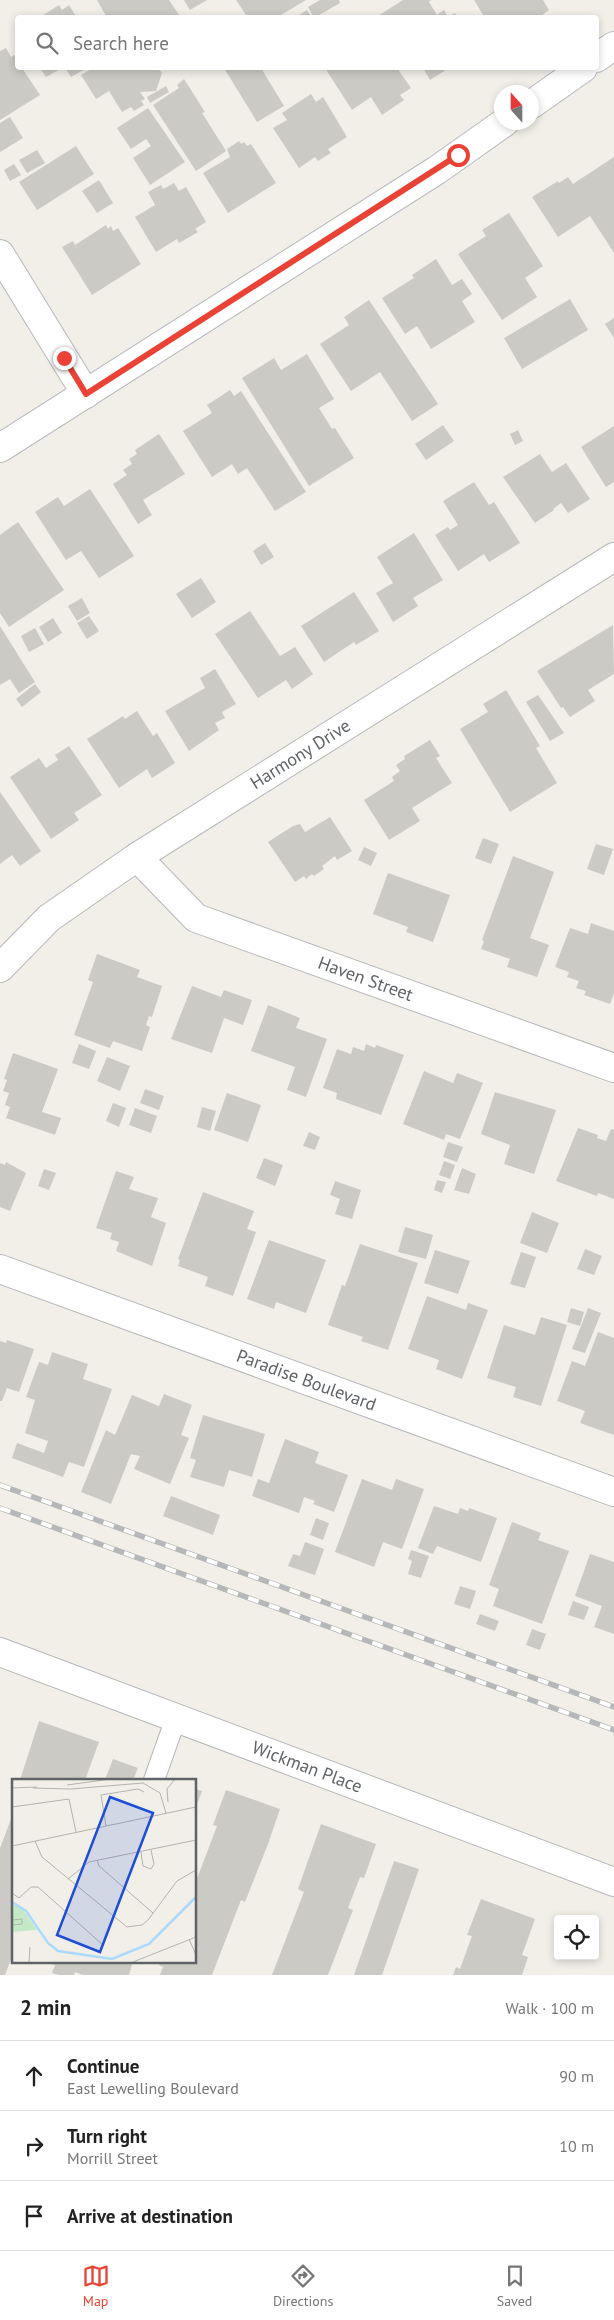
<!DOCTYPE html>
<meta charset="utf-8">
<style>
body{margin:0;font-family:"PT Sans",sans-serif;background:#f2f2f2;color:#222}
.controls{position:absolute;right:15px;bottom:15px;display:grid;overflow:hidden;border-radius:5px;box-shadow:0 2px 8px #0003}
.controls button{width:45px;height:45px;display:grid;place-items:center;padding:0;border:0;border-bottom:1px solid #e0e0e0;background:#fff;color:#222;font:25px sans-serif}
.compass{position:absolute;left:494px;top:85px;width:45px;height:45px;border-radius:50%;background:#fff;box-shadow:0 2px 8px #0003;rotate:339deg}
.stop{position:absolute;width:15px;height:15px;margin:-11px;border:4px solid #ea4335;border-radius:50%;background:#fff}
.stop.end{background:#ea4335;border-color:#fff;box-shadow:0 1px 5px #0008}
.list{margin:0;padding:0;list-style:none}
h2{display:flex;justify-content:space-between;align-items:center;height:65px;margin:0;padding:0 20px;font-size:21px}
h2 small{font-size:16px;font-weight:400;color:#767676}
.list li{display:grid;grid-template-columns:32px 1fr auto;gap:15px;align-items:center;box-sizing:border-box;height:70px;padding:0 20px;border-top:1px solid #e0e0e0}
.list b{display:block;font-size:19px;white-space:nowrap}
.list p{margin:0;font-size:16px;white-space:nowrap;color:#767676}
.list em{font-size:16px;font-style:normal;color:#767676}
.icon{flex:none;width:28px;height:28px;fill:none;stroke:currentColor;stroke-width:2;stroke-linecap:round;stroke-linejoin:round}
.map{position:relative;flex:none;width:614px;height:1975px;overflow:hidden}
.search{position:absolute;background:#fff;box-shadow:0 2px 8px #0003;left:15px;right:15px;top:15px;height:55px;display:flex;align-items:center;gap:12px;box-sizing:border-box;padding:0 18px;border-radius:5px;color:#767676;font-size:19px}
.sheet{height:275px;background:#fff}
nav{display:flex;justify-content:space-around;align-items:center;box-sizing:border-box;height:70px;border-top:1px solid #e0e0e0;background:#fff;font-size:14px;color:#767676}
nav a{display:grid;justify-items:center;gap:2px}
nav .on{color:#ea4335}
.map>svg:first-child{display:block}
</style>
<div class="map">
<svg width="614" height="1975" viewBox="0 0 614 1975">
<rect width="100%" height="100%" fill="#f1efe8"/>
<path fill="#cccac5" d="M97 0H169L181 18H107Z
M184 0H207L190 10Z
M236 0H306L276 18H248Z
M320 0H339L340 3 314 18 308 7Z
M403 0H431L429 2 437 15 444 10 448 17 455 13 458 18H379L378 16Z
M474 0H543L549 10 538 18H485Z
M59 5 62 10 69 5 77 18H43L42 16Z
M307 10 312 18H294Z
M6 48 11 57 14 55 18 60V68H22L40 95 0 120V51Z
M40 68H62L46 77Z
M65 68H87L71 77Z
M93 68H158L162 73 156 91 140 92 145 99 141 101 144 105 134 111 131 107 122 112 109 91 96 99 81 75Z
M224 68H261L284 106 257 122Z
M325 68H397L411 88 400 95 404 100 382 115 371 97 352 110Z
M423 68H449L430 80Z
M184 79 205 112 202 113 226 151 196 171 153 105 179 88 177 85Z
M166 86 169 92 150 103 147 97Z
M311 94 316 102 323 97 347 137 328 149 331 153 318 161 315 157 299 168 273 128 287 120 282 113Z
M148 108 185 162 150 185 133 158 151 146 146 139 131 149 117 128Z
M10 117 23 138 0 152V123Z
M239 141 241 144 244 142 247 146 251 144 276 183 228 213 203 173 230 157 227 149Z
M76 146 94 174 37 210 19 182Z
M37 150 45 163 27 173 19 160Z
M614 157V253L590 216 558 237 532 197 558 181 559 183 568 177 573 184Z
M14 164 21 175 10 181 4 170Z
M99 180 113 203 97 213 82 191Z
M174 183 179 191 186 187 206 222 195 229 198 232 179 243 177 239 156 252 135 217 155 205 148 192 161 185 163 189Z
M509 213 543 266 525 278 537 297 502 320 458 254 486 236 482 230Z
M106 225 108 229 111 226 113 231 118 228 141 264 92 295 62 247 73 241 75 245Z
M436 259 452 285 462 279 472 294 462 301 475 322 431 349 417 326 405 334 382 298 414 278 412 275Z
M570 299 588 330 522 369 504 338Z
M369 300 438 404 412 421 380 372 351 391 320 344 349 325 344 317Z
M614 318V338L605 324Z
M307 354 334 399 319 408 332 429 335 428 354 458 309 486 242 378 274 358 281 370Z
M230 390 234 396 241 391 306 492 275 511 247 468 238 474 232 464 212 477 183 431 212 413 207 405Z
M443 425 454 441 426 460 415 444Z
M614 426V482L606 487 581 447Z
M518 430 523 441 515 445 510 434Z
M159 434 185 474 143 500 152 515 138 524 113 484 127 475 123 470 132 464 129 459 137 454 135 450Z
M540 454 552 472 566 463 590 499 568 513 561 503 553 509 554 510 535 523 503 477Z
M474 482 489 505 494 502 520 543 489 562 484 554 458 571 435 535 448 527 450 530 458 525 443 501Z
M90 489 134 556 99 578 81 551 66 560 35 512 58 497 64 506Z
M18 522 64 590 9 627 0 613V535Z
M414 533 443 580 413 598 418 606 393 622 376 593 393 583 377 557Z
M265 543 274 557 261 565 253 551Z
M201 578 216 602 192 618 176 594Z
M354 592 379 631 356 645 354 642 324 662 301 626Z
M82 598 90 613 77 621 68 606Z
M250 611 280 656 295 647 313 674 292 689 286 680 258 698 215 634Z
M89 616 99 631 87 639 77 623Z
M53 618 62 633 48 642 39 627Z
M613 625 614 674 588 690 595 701 570 717 563 707 561 708 537 671Z
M0 626 35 682 19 693 10 679 0 685Z
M35 628 44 644 29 652 21 636Z
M215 669 236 704 222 712 225 718 215 723 219 730 189 751 165 711 205 688 200 678Z
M35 684 41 692 22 707 16 699Z
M506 690 540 746 536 748 557 783 510 812 460 729 488 712 483 704Z
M538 695 564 733 550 741 526 702Z
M137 711 153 736 157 733 175 763 152 778 147 769 119 788 87 739 123 716 125 719Z
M430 740 440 756 436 758 452 783 412 808 420 821 389 840 364 800 394 781 392 777 400 771 396 765 405 759 404 756Z
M69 746 102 795 74 813 79 820 51 839 10 777 39 758 46 768 58 760 55 755Z
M0 792 41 851 20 866 12 855 0 864Z
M330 817 352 851 337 860 335 856 322 866 324 869 314 876 312 874 306 879 304 876 295 882 268 842 293 826 300 824 305 832Z
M483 838 499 844 491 864 475 858Z
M596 844 613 849 604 875 587 869Z
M364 847 377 853 371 866 358 860Z
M513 856 554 872 530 938 549 945 537 977 507 967 510 959 481 949 484 941 482 940Z
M388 873 450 895 433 942 406 932 408 927 373 914Z
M591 923 614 931V993L610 1004 584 995 586 991 576 988 579 981 567 977 569 972 555 967 570 928 588 934Z
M97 954 140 970 137 977 162 986 152 1017 149 1016 146 1025 150 1027 142 1051 113 1041 110 1048 74 1035 93 982 88 980Z
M192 986 221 997 224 990 252 1000 243 1025 224 1018 212 1053 171 1039Z
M268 1005 300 1018 296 1028 327 1039 306 1097 287 1090 295 1067 251 1051Z
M79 1044 96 1051 89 1069 72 1063Z
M366 1044 375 1048 376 1045 404 1055 381 1115 336 1099 337 1093 323 1088 337 1049 351 1054 353 1047 364 1051Z
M13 1053 58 1069 42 1112 61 1118 55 1135 6 1118 10 1107 5 1105 9 1093 3 1091 7 1080 4 1079Z
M107 1057 130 1066 120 1091 97 1081Z
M424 1071 453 1083 457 1073 483 1083 460 1139 446 1134 444 1140 403 1124Z
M145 1089 164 1096 159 1110 140 1103Z
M495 1092 556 1110 534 1174 504 1164 510 1145 481 1134Z
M227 1093 261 1105 248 1142 214 1130Z
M113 1103 126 1108 119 1127 106 1121Z
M202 1107 216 1111 210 1131 197 1127Z
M135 1108 157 1116 151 1133 129 1125Z
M578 1128 598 1135 597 1138 606 1141 611 1129 614 1130V1199L598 1193 597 1196 556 1181Z
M309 1132 320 1137 315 1150 303 1146Z
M448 1142 463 1147 457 1162 443 1157Z
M264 1158 283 1165 275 1186 256 1178Z
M444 1161 455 1165 450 1179 439 1175Z
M6 1162 26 1173 10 1211 0 1207V1163L5 1165Z
M462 1168 476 1174 469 1194 454 1190Z
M44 1169 56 1173 49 1190 38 1186Z
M116 1171 134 1177 129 1189 158 1198 151 1217 166 1223 152 1266 116 1251 119 1242 110 1239 112 1233 96 1228Z
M437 1180 446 1182 442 1193 434 1190Z
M335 1181 361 1190 352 1219 335 1214 340 1199 330 1195Z
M203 1192 254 1211 247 1229 256 1232 233 1296 205 1286 208 1277 178 1266 180 1260 178 1259Z
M532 1212 559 1223 547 1253 520 1243Z
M405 1227 433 1235 426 1259 398 1252Z
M269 1240 326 1260 306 1313 276 1302 274 1309 247 1299Z
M360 1244 418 1263 388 1350 361 1341 363 1337 328 1325 342 1285 345 1286Z
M585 1249 602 1256 594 1275 577 1269Z
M435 1250 470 1261 458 1294 424 1283Z
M521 1252 536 1257 525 1288 510 1284Z
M427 1296 466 1310 468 1303 488 1310 462 1379 436 1369 439 1360 408 1349Z
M571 1308 584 1312 580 1326 567 1322Z
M588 1308 601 1313 585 1353 572 1349Z
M541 1317 567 1325 541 1406 513 1397 516 1387 487 1378 504 1325 535 1335Z
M598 1332 614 1338V1435L580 1423 585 1411 557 1401 572 1361 585 1366Z
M7 1340 34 1349 19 1392 7 1388 2 1401H0V1341L6 1343Z
M52 1352 88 1364 83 1379 112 1389 84 1467 69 1462 63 1477 12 1458 17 1443 44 1453 48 1441 25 1433 35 1400 26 1397 39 1362 48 1365Z
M164 1394 192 1405 181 1435 189 1438 170 1484 134 1469 140 1456 131 1454 111 1504 81 1492 106 1430 115 1435 132 1395 159 1406Z
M203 1415 265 1434 252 1477 229 1470 224 1487 190 1477 196 1460 190 1458Z
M285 1439 319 1452 315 1463 348 1475 334 1512 313 1504 315 1501 304 1497 299 1513 252 1496 258 1479 269 1483Z
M362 1479 392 1490 396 1479 424 1489 402 1549 383 1542 374 1567 335 1552Z
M171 1496 220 1515 213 1535 163 1516Z
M434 1506 458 1514 460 1508 468 1511 469 1508 497 1518 481 1562 437 1546 433 1554 418 1548Z
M316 1518 329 1523 323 1540 310 1535Z
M512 1522 541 1533 538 1540 569 1551 542 1624 493 1606 499 1589 489 1585Z
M305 1542 324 1549 315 1575 288 1566 293 1554 300 1556Z
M411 1550 429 1556 421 1578 408 1574 412 1561 408 1559Z
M590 1554 614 1562V1634L594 1627 602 1606 575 1596Z
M460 1586 476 1591 470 1609 454 1604Z
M573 1601 589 1607 584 1620 568 1615Z
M480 1614 499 1621 495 1631 476 1624Z
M532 1629 546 1634 540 1650 526 1645Z
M39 1721 99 1742 85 1780 80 1778V1780H20Z
M113 1759 138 1768 133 1780H105Z
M195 1789 202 1791 195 1810Z
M226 1790 280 1809 268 1844 245 1902 241 1900 212 1975H160L163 1967 159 1965 160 1961H195V1884L217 1826 213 1825Z
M14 1811V1951L5 1975H0V1848Z
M321 1824 376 1844 364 1878 360 1877 348 1908 353 1910 328 1975H272L304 1892 298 1889Z
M394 1861 419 1869 382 1975H354Z
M481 1899 535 1919 522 1955 528 1957 522 1975H453L456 1967 460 1969 472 1936 467 1935Z
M50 1961H133L129 1975H83L75 1972 74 1975H59L52 1973 55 1965 50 1964Z"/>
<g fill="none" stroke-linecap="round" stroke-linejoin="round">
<g stroke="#b5b8bc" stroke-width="22">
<path id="lane" d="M154 1780 176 1718"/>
</g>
<g stroke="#b5b8bc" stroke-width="30">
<g id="street">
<path d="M0 254 86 394"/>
<path id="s1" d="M137 857 196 918 614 1068"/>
<path id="s2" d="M0 968 49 918 137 857 614 557"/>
<path id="s3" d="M0 1269 614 1492"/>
<path id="s4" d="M0 1652 614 1882"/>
</g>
</g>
<g stroke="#b6babf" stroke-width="30">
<path id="secondary" d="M596 58 614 46
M532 104 583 68
M0 448 437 170 505 122"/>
</g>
<use href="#lane" stroke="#fff" stroke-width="20"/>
<use href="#street" stroke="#fff" stroke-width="28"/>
<use href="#secondary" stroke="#fff" stroke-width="28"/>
<g stroke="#b6b7b8" stroke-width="5.5">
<path id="rail" d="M0 1485 614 1707
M0 1508 614 1730"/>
</g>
<use href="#rail" stroke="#fff" stroke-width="4" stroke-dasharray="11" stroke-linecap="butt"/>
</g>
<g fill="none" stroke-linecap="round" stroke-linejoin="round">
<path stroke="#ea4335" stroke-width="6" d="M64 358 86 394 458 155"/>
</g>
<g text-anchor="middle" stroke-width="4" stroke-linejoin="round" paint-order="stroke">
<g font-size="18" fill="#5f6368" stroke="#fff">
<text dy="6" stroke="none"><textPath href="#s2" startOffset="370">Harmony Drive</textPath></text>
<text dy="6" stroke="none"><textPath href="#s1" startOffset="265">Haven Street</textPath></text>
<text dy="6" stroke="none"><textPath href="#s3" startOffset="326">Paradise Boulevard</textPath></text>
<text dy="6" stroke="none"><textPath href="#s4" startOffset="328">Wickman Place</textPath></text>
</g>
</g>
<g transform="translate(12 1779)">
<rect width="184" height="184" fill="#f1efe8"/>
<path d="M0 125 11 131 25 151 0 153Z" fill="#c5e8c5"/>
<path fill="none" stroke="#aadaff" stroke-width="2.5" d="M0 123 14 132 36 164 46 172 100 180 137 165 184 118"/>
<path fill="none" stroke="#b3b3b1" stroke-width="1" d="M55 6 99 0M0 9 25 8M21 9 59 10 131 4 148 14 154 34M156 23 155 10 163 0M0 28 57 20 64 53M94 47 89 16 126 10 132 13M23 62 30 78 115 148 130 146 136 141 165 102 184 91M0 67 184 28M129 73 131 87 139 90 142 85 139 71M85 81 87 87 141 134M56 100 77 83 184 61M0 114 7 119 19 108H26L92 167M0 141 10 140V145L0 146M177 160 184 176M17 183 18 168M121 183 184 158"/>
<path fill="#1d4ed8" fill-opacity="0.15" stroke="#1d4ed8" stroke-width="2.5" d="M98 18 141 34 88 173 45 156Z"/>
<rect width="184" height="184" fill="none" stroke="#5f6368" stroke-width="2.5"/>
</g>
</svg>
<div class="controls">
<button><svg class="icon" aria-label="locate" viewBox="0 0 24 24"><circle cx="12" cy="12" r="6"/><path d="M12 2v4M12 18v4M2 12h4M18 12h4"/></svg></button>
</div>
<svg class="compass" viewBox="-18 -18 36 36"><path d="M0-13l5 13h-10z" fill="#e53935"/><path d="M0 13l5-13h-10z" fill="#767676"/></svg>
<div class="stop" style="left:458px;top:155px"></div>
<div class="stop end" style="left:64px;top:358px"></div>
<div class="search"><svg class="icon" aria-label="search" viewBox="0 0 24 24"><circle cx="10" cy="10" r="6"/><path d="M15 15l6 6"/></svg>Search here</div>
</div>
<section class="sheet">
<h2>2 min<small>Walk · 100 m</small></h2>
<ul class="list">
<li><svg class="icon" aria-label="ahead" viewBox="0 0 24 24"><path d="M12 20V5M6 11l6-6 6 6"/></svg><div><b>Continue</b><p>East Lewelling Boulevard</p></div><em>90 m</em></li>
<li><svg class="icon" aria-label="right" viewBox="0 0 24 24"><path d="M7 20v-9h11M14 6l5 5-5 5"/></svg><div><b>Turn right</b><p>Morrill Street</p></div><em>10 m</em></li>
<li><svg class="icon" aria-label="arrive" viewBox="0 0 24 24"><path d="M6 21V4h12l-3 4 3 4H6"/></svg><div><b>Arrive at destination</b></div></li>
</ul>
</section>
<nav>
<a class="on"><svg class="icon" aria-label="map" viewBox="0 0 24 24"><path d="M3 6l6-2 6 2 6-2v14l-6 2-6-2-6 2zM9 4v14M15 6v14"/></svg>Map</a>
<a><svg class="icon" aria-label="directions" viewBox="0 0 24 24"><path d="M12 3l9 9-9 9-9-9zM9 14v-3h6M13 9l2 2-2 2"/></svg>Directions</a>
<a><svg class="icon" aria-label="saved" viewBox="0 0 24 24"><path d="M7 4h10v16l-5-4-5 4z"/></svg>Saved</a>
</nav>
